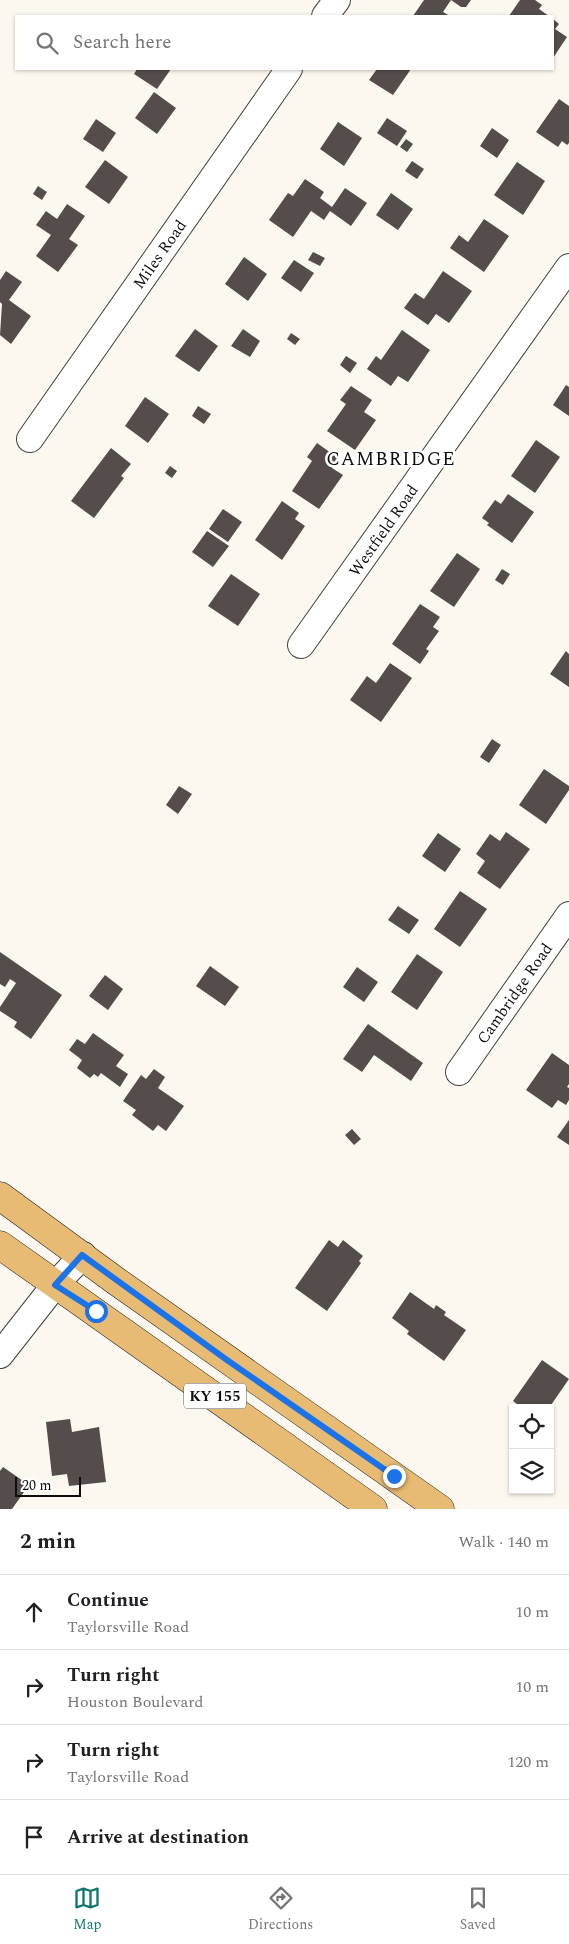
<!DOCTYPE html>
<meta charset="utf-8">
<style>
body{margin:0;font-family:Spectral,serif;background:#f2f2f2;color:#202124}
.controls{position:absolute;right:15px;bottom:15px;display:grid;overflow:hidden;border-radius:0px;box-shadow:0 1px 4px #0004}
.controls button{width:45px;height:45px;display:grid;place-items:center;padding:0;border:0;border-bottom:1px solid #e0e0e0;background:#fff;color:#202124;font:25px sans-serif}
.scale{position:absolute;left:15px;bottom:12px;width:66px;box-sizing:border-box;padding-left:5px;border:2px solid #0d0d0d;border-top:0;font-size:14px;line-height:18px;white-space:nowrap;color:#0d0d0d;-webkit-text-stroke:4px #fff;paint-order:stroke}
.stop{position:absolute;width:15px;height:15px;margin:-11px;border:4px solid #1a73e8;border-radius:50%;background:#fff}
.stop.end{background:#1a73e8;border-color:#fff;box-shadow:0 1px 5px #0008}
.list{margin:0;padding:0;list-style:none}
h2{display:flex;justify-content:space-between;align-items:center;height:65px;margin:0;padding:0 20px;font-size:21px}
h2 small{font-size:16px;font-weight:400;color:#757577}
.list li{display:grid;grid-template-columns:32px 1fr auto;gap:15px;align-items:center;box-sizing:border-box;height:75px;padding:0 20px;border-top:1px solid #e0e0e0}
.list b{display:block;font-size:19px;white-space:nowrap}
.list p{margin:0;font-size:16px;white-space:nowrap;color:#757577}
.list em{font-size:16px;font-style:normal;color:#757577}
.icon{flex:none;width:28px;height:28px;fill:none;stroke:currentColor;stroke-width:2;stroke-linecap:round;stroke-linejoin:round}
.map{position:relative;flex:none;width:569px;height:1509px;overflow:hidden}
.search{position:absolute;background:#fff;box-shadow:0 1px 4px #0004;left:15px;right:15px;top:15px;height:55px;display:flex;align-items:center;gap:12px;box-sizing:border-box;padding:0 18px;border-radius:0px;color:#757577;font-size:19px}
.sheet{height:365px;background:#fff}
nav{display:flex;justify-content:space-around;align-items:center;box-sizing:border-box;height:70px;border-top:1px solid #e0e0e0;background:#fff;font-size:14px;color:#757577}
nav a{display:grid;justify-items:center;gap:2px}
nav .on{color:#0f766e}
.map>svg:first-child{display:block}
</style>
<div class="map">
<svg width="569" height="1509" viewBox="0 0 569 1509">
<rect width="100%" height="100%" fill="#fdf8ef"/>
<path fill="#544d4b" d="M424 0H471L466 7H461L451 0 443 12 450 16H413Z
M520 0H535L542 5 539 9 549 16H509Z
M553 19 559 24 555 29 567 37 553 58Z
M137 69H171L157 89 134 74Z
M377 69H411L393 95 369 80Z
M154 92 176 108 157 134 135 118Z
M559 99 569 106V143L567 145 562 141 558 147 536 132Z
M387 118 407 131 397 146 377 133Z
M96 119 116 133 103 152 83 139Z
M338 122 362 138 344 166 320 149Z
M492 128 509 140 497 158 480 146Z
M406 139 413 144 407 152 400 147Z
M105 160 128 177 109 204 85 187Z
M412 161 424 169 417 179 405 171Z
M517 162 545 181 523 215 494 195Z
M305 179 324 192 320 198 332 207 345 188 367 203 351 226 330 211 324 220 311 211 293 237 269 220 288 193 293 196Z
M38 186 47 192 42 200 33 194Z
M391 193 413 209 398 230 376 215Z
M67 204 85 216 69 239 78 245 58 272 36 256 51 235 36 225 46 211 57 219Z
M484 219 509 236 484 272 450 248 459 235 468 242Z
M313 252 325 258 320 266 308 260Z
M244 257 267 274 248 301 225 284Z
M294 260 314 273 301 292 281 278Z
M6 271 22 282 9 300 31 316 11 344 0 335 2 304 0 302V280Z
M443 271 472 291 449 323 436 314 428 325 404 308 415 293 424 299Z
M195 329 218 346 199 372 175 356Z
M243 329 260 341 250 357 231 346Z
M402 330 430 350 408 382 398 376 391 386 367 369 376 356 381 360Z
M291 333 300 339 295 345 287 339Z
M346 356 357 363 350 373 340 365Z
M566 385 569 387V416L553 405Z
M351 386 372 400 364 412 376 420 355 450 327 431 346 404 340 400Z
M145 397 169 414 148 443 125 426Z
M198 406 211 414 204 424 192 416Z
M536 440 560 457 535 493 511 476Z
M317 443 338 458 332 468 343 475 319 509 292 491 312 461 307 457Z
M111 448 131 464 121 476 124 478 94 518 71 501Z
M170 466 177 471 172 478 165 473Z
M508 494 534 512 512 543 487 525 489 523 482 518 495 500 501 504Z
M282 501 299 513 295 519 305 526 282 560 255 540Z
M223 509 242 522 228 542 209 529Z
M207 531 229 546 213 567 192 552Z
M457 553 480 569 454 607 430 591Z
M502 569 510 574 503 585 495 580Z
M231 574 260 594 238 626 208 606Z
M420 604 440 617 433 627 439 631 426 649 429 651 420 664 392 644Z
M566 651 569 654V687L550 674Z
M390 663 412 678 381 722 350 700 367 676 376 683Z
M492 739 501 745 489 763 480 757Z
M544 769 569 786V790L546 824 519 805Z
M179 786 192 794 178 814 166 805Z
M506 832 530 849 500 889 477 873 485 861 476 854 490 834 500 841Z
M438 833 461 849 445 872 422 856Z
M460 891 487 909 460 947 434 929Z
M398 906 419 920 409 934 388 920Z
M0 952 62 995 31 1039 14 1027 17 1022 0 1011V1007L16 983 10 979 5 987 0 984Z
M417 954 443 972 417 1010 391 992Z
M210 966 239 987 225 1006 196 986Z
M357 967 378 982 364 1002 343 987Z
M105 975 123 989 108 1010 89 996Z
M368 1024 423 1063 411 1081 374 1055 362 1072 343 1059Z
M93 1033 124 1055 116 1066 128 1074 120 1087 101 1073 98 1077 94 1074 90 1078 77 1068 82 1060 69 1050 77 1039 85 1044Z
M552 1053 569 1065V1084L567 1087 569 1088V1100L566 1105 558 1100 552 1108 526 1090Z
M154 1069 165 1077 158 1088 184 1106 166 1131 158 1125 153 1131 132 1115 136 1110 123 1101 141 1075 146 1079Z
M569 1120V1145L557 1137Z
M352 1129 361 1139 354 1145 345 1135Z
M329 1240 338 1247 343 1240 363 1256 359 1261 361 1263 327 1311 295 1288Z
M410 1292 434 1309 436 1305 446 1312 444 1315 466 1330 444 1361 407 1334 409 1331 392 1318Z
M542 1360 569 1379 549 1408H522L513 1401Z
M70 1419 72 1432 99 1427 106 1482 69 1486 67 1474 52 1476 46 1422Z
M3 1467 29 1485 12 1509H0V1471Z"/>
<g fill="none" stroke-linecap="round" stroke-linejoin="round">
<g stroke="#404040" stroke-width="28">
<path id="minor" d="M325 16 337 0
M30 439 289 69
M301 645 569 267
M459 1072 569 915
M0 1355 55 1285 83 1255"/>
</g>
<g stroke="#1e1e1e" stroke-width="29">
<path id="primary" d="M0 1196 116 1281 440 1509
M0 1245 373 1509"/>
</g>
<use href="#minor" stroke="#fff" stroke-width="26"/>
<use href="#primary" stroke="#e8bb74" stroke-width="28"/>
</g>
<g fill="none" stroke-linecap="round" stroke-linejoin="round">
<path stroke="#1a73e8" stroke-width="6" d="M96 1311 55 1285 82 1255 227 1360 394 1476"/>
</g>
<g text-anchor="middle" stroke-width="5" stroke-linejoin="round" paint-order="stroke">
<rect fill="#fff" stroke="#565656" stroke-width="1" x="184" y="1383.5" width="62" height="25" rx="4"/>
<g font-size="15" font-weight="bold" fill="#0d0d0d">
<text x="215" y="1401">KY 155</text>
</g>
<g font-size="16" fill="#0d0d0d" stroke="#fff">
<text transform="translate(159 254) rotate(-55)" y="6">Miles Road</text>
<text transform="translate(383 530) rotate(-55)" y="6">Westfield Road</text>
<text transform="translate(514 993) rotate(-55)" y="6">Cambridge Road</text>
</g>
<g font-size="19" letter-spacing="1" fill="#0d0d0d" stroke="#fff">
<text x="391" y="465">CAMBRIDGE</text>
</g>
</g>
</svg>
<div class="controls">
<button><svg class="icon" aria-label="locate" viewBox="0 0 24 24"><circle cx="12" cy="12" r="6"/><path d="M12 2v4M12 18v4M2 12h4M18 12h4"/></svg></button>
<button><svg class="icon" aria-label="layers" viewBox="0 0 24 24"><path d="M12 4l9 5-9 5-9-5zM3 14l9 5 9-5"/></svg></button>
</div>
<div class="scale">20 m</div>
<div class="stop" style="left:96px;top:1311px"></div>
<div class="stop end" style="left:394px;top:1476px"></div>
<div class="search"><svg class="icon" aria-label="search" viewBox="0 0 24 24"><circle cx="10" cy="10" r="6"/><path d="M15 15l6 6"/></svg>Search here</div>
</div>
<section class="sheet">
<h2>2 min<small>Walk · 140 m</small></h2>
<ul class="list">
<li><svg class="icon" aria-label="ahead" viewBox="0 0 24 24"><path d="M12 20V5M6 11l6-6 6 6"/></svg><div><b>Continue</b><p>Taylorsville Road</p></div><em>10 m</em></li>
<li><svg class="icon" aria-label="right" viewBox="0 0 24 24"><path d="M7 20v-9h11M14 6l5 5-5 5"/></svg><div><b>Turn right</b><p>Houston Boulevard</p></div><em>10 m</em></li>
<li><svg class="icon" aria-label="right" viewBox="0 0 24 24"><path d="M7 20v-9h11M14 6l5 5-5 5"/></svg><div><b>Turn right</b><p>Taylorsville Road</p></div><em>120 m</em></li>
<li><svg class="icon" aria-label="arrive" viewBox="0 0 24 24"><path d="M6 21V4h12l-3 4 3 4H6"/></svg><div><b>Arrive at destination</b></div></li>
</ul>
</section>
<nav>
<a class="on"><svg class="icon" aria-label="map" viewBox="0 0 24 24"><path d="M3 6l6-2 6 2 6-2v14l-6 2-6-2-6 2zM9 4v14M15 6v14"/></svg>Map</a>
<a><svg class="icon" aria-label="directions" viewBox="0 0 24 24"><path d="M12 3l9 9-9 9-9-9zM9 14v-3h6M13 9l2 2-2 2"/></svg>Directions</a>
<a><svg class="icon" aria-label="saved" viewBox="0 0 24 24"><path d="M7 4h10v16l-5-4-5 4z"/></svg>Saved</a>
</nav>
